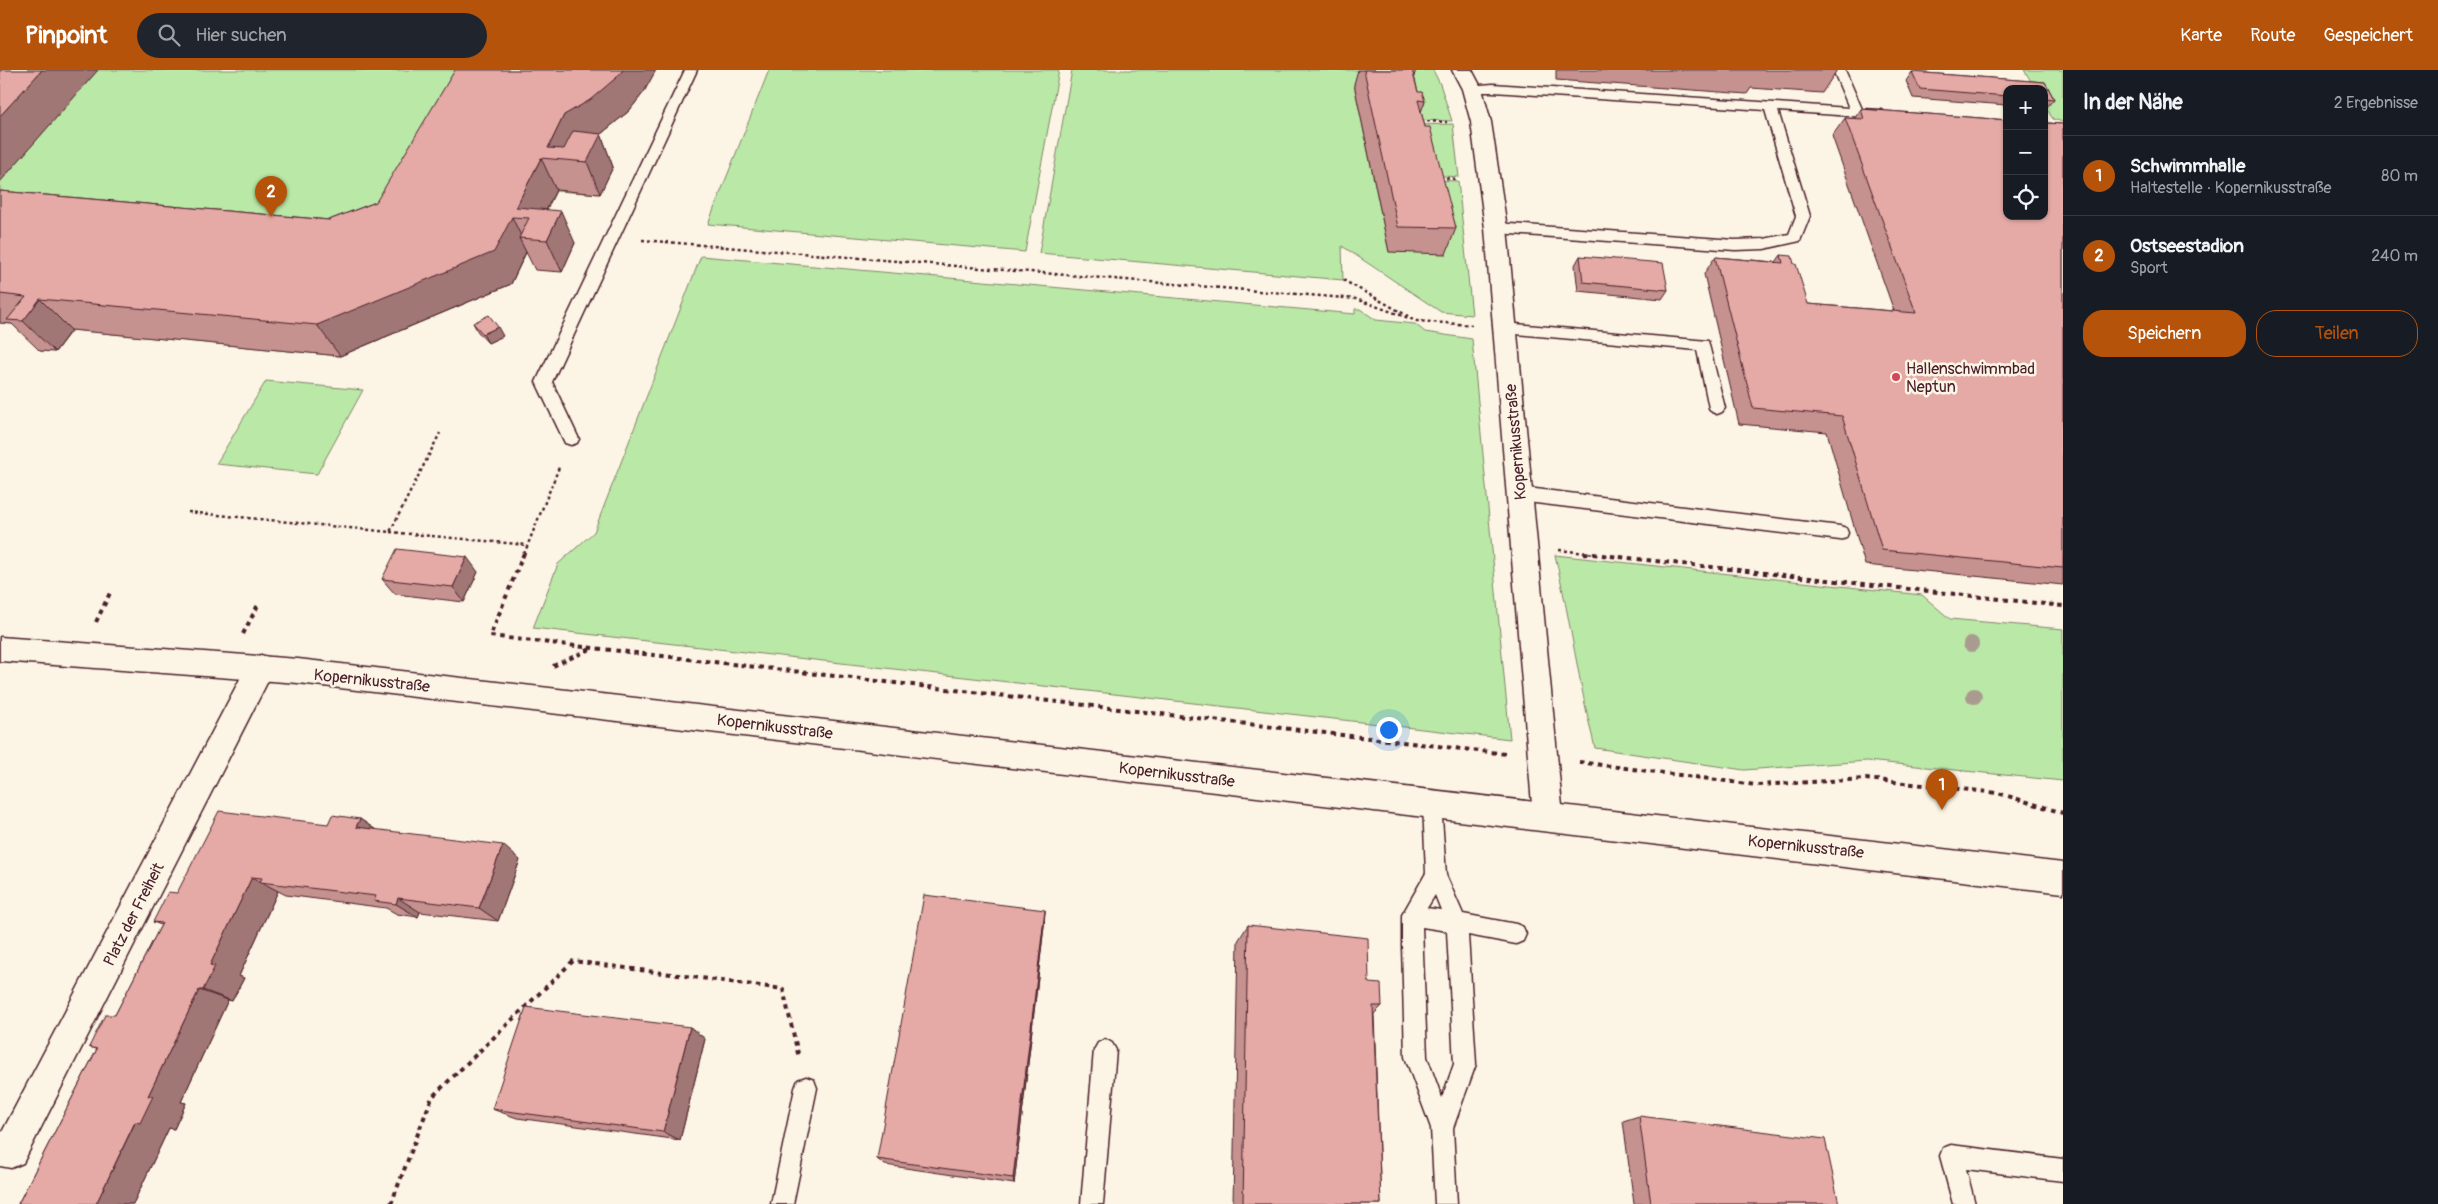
<!DOCTYPE html>
<html lang="de">
<meta charset="utf-8">
<style>
body{margin:0;font-family:Pangolin,sans-serif;background:#20242c;color:#f1f3f6}
.controls{position:absolute;right:15px;top:15px;display:grid;overflow:hidden;border-radius:10px;box-shadow:0 1px 4px #0004}
.controls button{width:45px;height:45px;display:grid;place-items:center;padding:0;border:0;border-bottom:1px solid #363941;background:#171b24;color:#f1f3f6;font:25px sans-serif}
.you{position:absolute;left:1388px;top:659px;width:18px;height:18px;margin:-12px;border:4px solid #fff;border-radius:50%;background:#1a73e8;box-shadow:0 0 0 8px #1a73e833}
.badge{display:grid;place-items:center;width:32px;height:32px;border-radius:50%;background:#b45309;color:#fff;font-size:16px;font-weight:700}
.pin{position:absolute;translate:-50% -41px;filter:drop-shadow(0 1px 2px #0008)}
.pin::after{content:'';position:absolute;top:26px;width:18px;height:15px;background:inherit;clip-path:polygon(0 0,100% 0,50% 100%)}
.list{margin:0;padding:0;list-style:none}
h2{display:flex;justify-content:space-between;align-items:center;height:65px;margin:0;padding:0 20px;font-size:21px}
h2 small{font-size:16px;font-weight:400;color:#9ea1a6}
.list li{display:grid;grid-template-columns:32px 1fr auto;gap:15px;align-items:center;box-sizing:border-box;height:80px;padding:0 20px;border-top:1px solid #363941}
.list b{display:block;font-size:19px;white-space:nowrap}
.list p{margin:0;font-size:16px;white-space:nowrap;color:#9ea1a6}
.list em{font-size:16px;font-style:normal;color:#9ea1a6}
.actions{display:flex;gap:10px;padding:15px 20px}
.actions a{flex:1;padding:11px 0;border:1px solid #b45309;border-radius:20px;text-align:center;font-size:18px;color:#b45309}
.actions .main{background:#b45309;color:#fff}
.icon{flex:none;width:28px;height:28px;fill:none;stroke:currentColor;stroke-width:2;stroke-linecap:round;stroke-linejoin:round}
.map{position:relative;flex:none;width:2063px;height:1134px;overflow:hidden}
header{display:flex;align-items:center;gap:30px;box-sizing:border-box;height:70px;padding:0 25px;background:#b45309;color:#fff}
header strong{font-size:24px}
nav{display:flex;gap:28px;margin-inline-start:auto;font-size:18px}
.search{width:350px;height:45px;background:#20242c;display:flex;align-items:center;gap:12px;box-sizing:border-box;padding:0 18px;border-radius:28px;color:#9ea1a6;font-size:19px}
main{display:flex}
aside{flex:1;background:#171b24}
.map>svg:first-child{display:block}
</style>
<header>
<strong>Pinpoint</strong>
<div class="search"><svg class="icon" aria-label="search" viewBox="0 0 24 24"><circle cx="10" cy="10" r="6"/><path d="M15 15l6 6"/></svg>Hier suchen</div>
<nav><a>Karte</a><a>Route</a><a>Gespeichert</a></nav>
</header>
<main>
<div class="map">
<svg width="2063" height="1134" viewBox="0 0 2063 1134">
<rect width="100%" height="100%" fill="#fcf5e5"/>
<filter id="ink" filterUnits="userSpaceOnUse"><feTurbulence type="fractalNoise" baseFrequency=".02" numOctaves="2"/><feDisplacementMap in="SourceGraphic" scale="10" xChannelSelector="R" yChannelSelector="G"/><feConvolveMatrix kernelMatrix="1 2 1 2 8 2 1 2 1" color-interpolation-filters="sRGB"/></filter>
<g filter="url(#ink)">
<path fill="#bae8a7" stroke="#828469" d="M0 0H656C638 32 616 54 586 75L600 124 556 121 511 214 340 286 72 260 55 282 40 281 57 258 0 253Z
M769 0H1059L1025 182 708 154Z
M1072 0H1433L1440 14 1452 51 1415 50 1354 14 1389 182 1428 110 1458 111 1472 245 1441 242 1342 176 1343 210 1039 183Z
M2024 0H2063V52L2053 49 2044 35V19H2036Z
M1453 54 1459 107 1427 105 1415 55Z
M701 186 1355 244V239H1360L1376 250 1415 254 1425 262 1472 269 1510 669 533 558 558 494 594 462Z
M266 311 363 320 317 404 216 394Z
M1555 485 1922 525 1950 549 2063 559V711L1867 691 1744 700 1595 678C1579 614 1570 549 1555 485Z"/>
<g fill="none" stroke-linecap="round" stroke-linejoin="round">
<g stroke="#4a1f2b" stroke-width="3">
<path id="lane" d="M685 0H697L552 312 579 369 577 373 571 375 565 373 536 312Z
M1833 0H1845L1862 39 1882 40 1888 44 1882 48 1778 41 1810 146 1800 171 1764 179 1735 180 1496 163 1489 158 1496 153 1735 170 1764 169 1789 164 1796 146 1765 40 1493 22H1468L1466 19 1468 16 1493 14 1849 38Z
M1505 253 1708 271 1725 338 1722 342 1717 344 1712 342 1709 338 1697 280 1505 263 1500 262 1498 258 1500 254Z
M1519 417 1840 456 1846 458 1848 463 1846 468 1840 470 1519 431 1513 429 1511 424 1513 419Z
M1432 725 1439 728 1441 734 1446 805 1463 844 1516 854 1523 857 1526 864 1523 871 1516 874 1468 865 1476 994 1453 1058 1457 1134H1435L1431 1058 1405 987 1402 876V845L1426 803 1423 734 1425 728ZM1435 825 1441 840 1427 838ZM1422 857 1447 861 1454 994 1442 1028 1427 987Z
M1105 969 1112 973 1116 980 1103 1134H1081L1094 980 1098 973Z
M806 1007 814 1010 817 1018 793 1134H771L795 1018 798 1010Z
M1951 1075 2063 1089V1111L1966 1099 1975 1134H1953L1940 1086 1943 1078Z"/>
</g>
<g stroke="#4a1f2b" stroke-width="3">
<path id="street" d="M1452 0H1472L1482 19 1491 52 1507 158 1563 747 1559 757 1548 761 1537 757 1533 747 1485 158 1471 52 1462 19Z
M261 585 271 588 275 597 23 1093 11 1098 0 1096V1062H2L251 588Z"/>
</g>
<g stroke="#4a1f2b" stroke-width="3">
<path id="secondary" d="M0 567 298 589 2063 793V823L298 613 0 591Z"/>
</g>
<path stroke="#4a1f2b" stroke-width="2.5" stroke-dasharray="3 3" stroke-linecap="butt" d="M1421 51 1447 52
M1440 108 1458 109
M642 170 1356 229 1417 251 1472 255
M1343 210 1408 246
M188 442 390 462 440 363
M390 462 527 475
M1559 480 1595 484
M524 484 560 395"/>
<path stroke="#4a1f2b" stroke-width="4" stroke-dasharray="4.5 4.5" stroke-linecap="butt" d="M524 483 490 566 1506 684
M1584 483 2063 536
M96 552 110 523
M243 564 258 535
M553 596 593 578
M1579 692 1756 715 1866 709 1998 723 2063 743
M391 1134 432 1027 573 891 783 919 799 988"/>
<use href="#lane" fill="#fcf5e5" fill-rule="evenodd"/>
<use href="#street" fill="#fcf5e5" fill-rule="evenodd"/>
<use href="#secondary" fill="#fcf5e5" fill-rule="evenodd"/>
</g>
<g fill="#aa9b90">
<circle cx="1971" cy="574" r="8"/>
<circle cx="1974" cy="626" r="8"/>
</g>
<path fill="#c5928f" stroke="#4a1f2b" d="M1358 0H1416L1414 6 1418 22 1425 31 1421 42 1425 57 1456 158 1446 184 1389 182 1354 14Z
M1556 0H1837L1822 23 1751 18 1747 24 1556 10Z
M1912 2 2045 12 2054 29 2046 38H2044V19H2007V35L1913 28 1906 11Z
M644 22 629 41 601 64 613 97 600 124 556 120 546 139 575 173 562 202 535 200 526 182 511 214 340 286 71 260 55 282 40 281 12 254 0 253V121L329 150 376 132Z
M1861 39 2063 54V515L1865 495 1827 362 1739 354 1704 204 1715 187 1776 192 1781 185 1808 234 1894 241 1832 66 1845 48 1854 49Z
M1580 186 1668 220 1662 229 1578 221 1575 195Z
M473 253 503 266 488 273 478 262Z
M478 502 464 532 395 524 382 509Z
M360 749 376 760 520 790 498 851 420 842 418 847 397 844 386 838 286 825 278 821 239 906 244 908 232 931 228 930 181 1032 186 1033 174 1059 169 1058 133 1134H18L97 979 89 977 115 945 161 855 153 852 177 823 328 754Z
M1045 840 1044 856 1014 1114 885 1095 877 1089Z
M1248 855 1369 913 1382 936 1374 944 1381 1134H1233L1238 871Z
M690 957 705 969 680 1070 517 1048 492 1039Z
M1639 1046 1839 1134H1634L1623 1051Z"/>
<path fill="#a07774" stroke="#4a1f2b" d="M42 0H98L0 112V46Z
M623 0H656L644 22 629 41 601 64 613 97 600 124 587 92 572 90 548 78 564 45Z
M541 88 556 120 536 161 529 148 516 137Z
M561 141 575 173 562 202 547 170Z
M512 147 522 168H519L526 182 511 214 340 286 317 255Z
M40 229 71 260 55 282 23 251Z
M498 257 503 266 488 273 483 264Z
M467 487 478 502 464 532 453 517Z
M360 749 382 764 356 757Z
M503 775 520 790 498 851 479 838Z
M252 807 278 821 239 906 244 908 232 931 203 920 210 895Z
M398 828 420 842 418 847 396 834Z
M1045 840 1044 856 1014 1114 1013 1108Z
M199 920 228 930 181 1032 186 1033 174 1059 169 1058 133 1134H96Z
M690 957 705 969 680 1070 663 1062Z"/>
<path fill="#e5aaa6" stroke="#4a1f2b" d="M0 0H42L0 46Z
M455 0H623L617 7 590 30 564 45 548 78 564 79 573 61 601 64 587 92 541 88 516 137 561 141 547 170 519 168 529 148 512 147 494 182 317 255 40 229 23 251 7 250 26 227 0 224V121L329 150 376 132Z
M1364 0H1412L1418 22H1422L1425 31 1418 30 1425 57H1430L1456 158 1398 157Z
M1912 2 2045 12 2054 29 2044 28V19H2007V26L1920 19Z
M1861 39 2007 50V146H2044V53L2063 54V498L1882 480 1842 346 1753 338 1715 187 1783 193 1781 185 1792 186 1794 194H1796L1808 234 1916 243 1845 48 1864 49Z
M1580 186 1663 193 1668 220 1583 212Z
M489 245 498 257 483 264 473 253Z
M397 479 467 487 453 517 382 509Z
M219 741 328 754 332 745 360 749 356 757 503 775 479 838 398 828 396 834 374 831 376 826 260 812 262 808 252 807 210 895 215 896 203 920H199L148 1026H153L140 1053 135 1052 96 1134H18L97 979 89 977 105 945H115L162 853 153 852 168 822 177 823Z
M924 825 1045 840 1013 1108 877 1089Z
M1248 855 1368 868 1369 913 1381 914 1382 936H1373L1381 1134H1243Z
M526 937 690 957 663 1062 492 1039Z
M1639 1046 1825 1069 1839 1134H1651Z"/>
</g>
<circle fill="#d1495b" stroke="#fcf5e5" stroke-width="2" cx="1896" cy="307" r="5"/>
<g text-anchor="middle" stroke-width="5" stroke-linejoin="round" paint-order="stroke">
<g font-size="16" fill="#4a1f2b" stroke="#fcf5e5" text-anchor="start">
<text x="1906" y="304">Hallenschwimmbad<tspan x="1906" dy="18">Neptun</tspan></text>
</g>
<g font-size="16" fill="#4a1f2b" stroke="#fcf5e5">
<text transform="translate(1515 372) rotate(-95)" y="6">Kopernikusstraße</text>
<text transform="translate(372 610) rotate(6)" y="6">Kopernikusstraße</text>
<text transform="translate(775 656) rotate(7)" y="6">Kopernikusstraße</text>
<text transform="translate(1177 704) rotate(7)" y="6">Kopernikusstraße</text>
<text transform="translate(1806 776) rotate(6)" y="6">Kopernikusstraße</text>
<text transform="translate(133 844) rotate(-63)" y="6">Platz der Freiheit</text>
</g>
</g>
</svg>
<div class="controls">
<button>+</button>
<button>−</button>
<button><svg class="icon" aria-label="locate" viewBox="0 0 24 24"><circle cx="12" cy="12" r="6"/><path d="M12 2v4M12 18v4M2 12h4M18 12h4"/></svg></button>
</div>
<div class="you"></div>
<div class="pin badge" style="left:1942px;top:740px">1</div>
<div class="pin badge" style="left:271px;top:147px">2</div>
</div>
<aside>
<h2>In der Nähe<small>2 Ergebnisse</small></h2>
<ul class="list">
<li><span class="badge">1</span><div><b>Schwimmhalle</b><p>Haltestelle · Kopernikusstraße</p></div><em>80 m</em></li>
<li><span class="badge">2</span><div><b>Ostseestadion</b><p>Sport</p></div><em>240 m</em></li>
</ul>
<div class="actions"><a class="main">Speichern</a><a>Teilen</a></div>
</aside>
</main>
